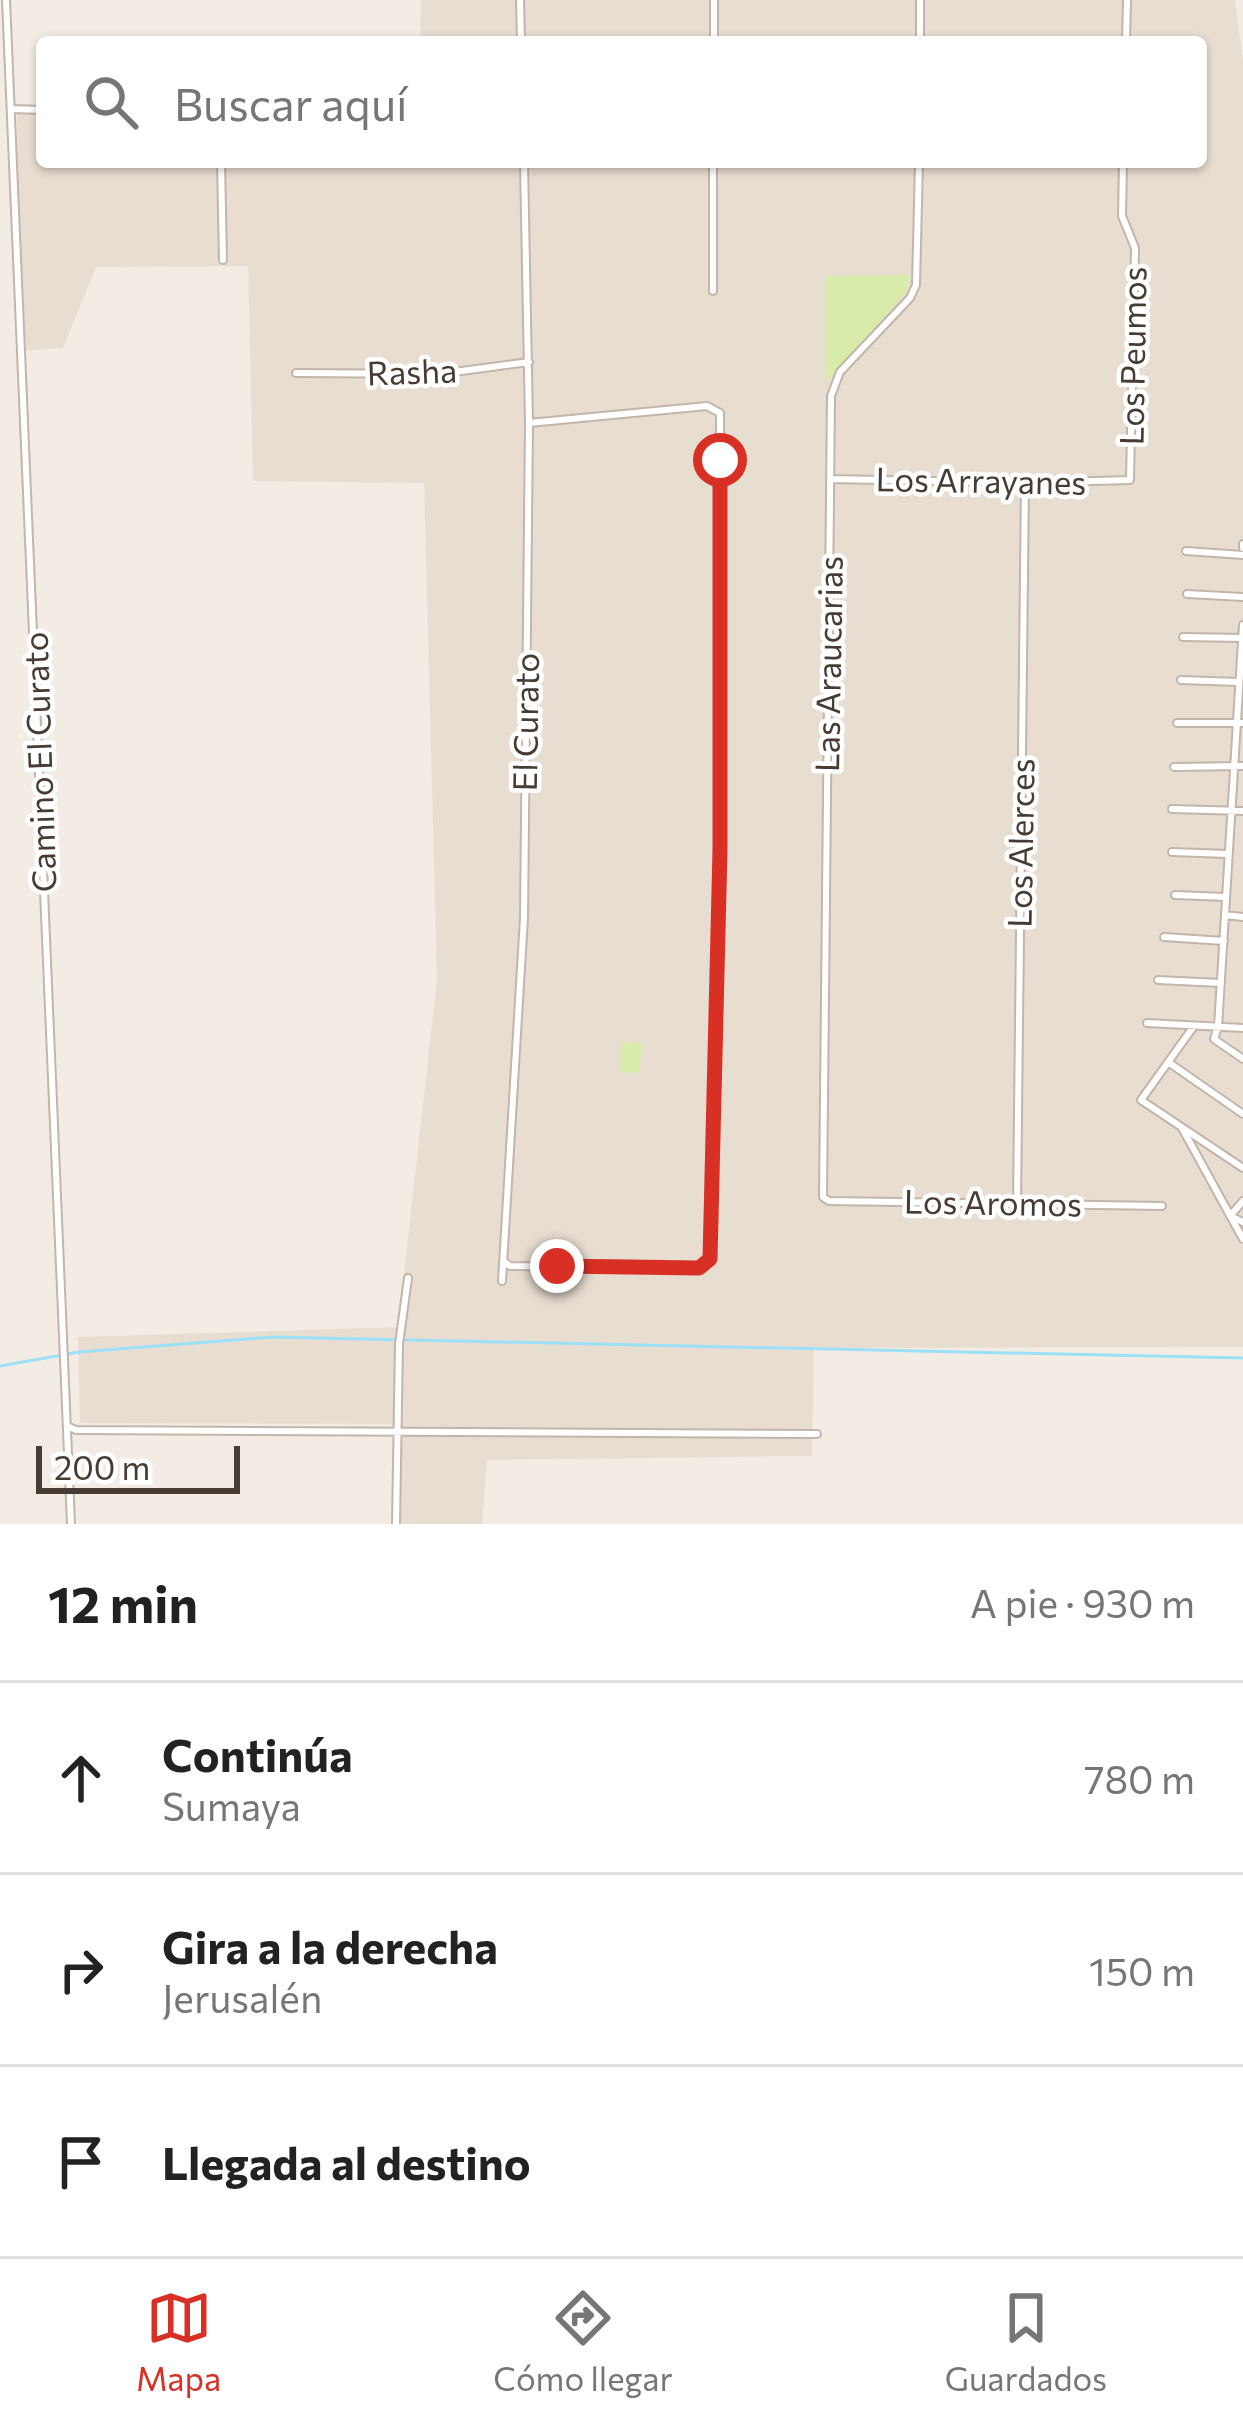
<!DOCTYPE html>
<html lang="es">
<meta charset="utf-8">
<style>
body{margin:0;font-family:Commissioner,sans-serif;background:#f6f6f6;color:#222}
.scale{position:absolute;left:36px;bottom:30px;width:204px;box-sizing:border-box;padding-left:12px;border:6px solid #463c33;border-top:0;font-size:33px;line-height:42px;white-space:nowrap;color:#463c33;-webkit-text-stroke:9px #fff;paint-order:stroke}
.stop{position:absolute;width:36px;height:36px;margin:-27px;border:9px solid #d93025;border-radius:50%;background:#fff}
.stop.end{background:#d93025;border-color:#fff;box-shadow:0 3px 12px #0008}
.list{margin:0;padding:0;list-style:none}
h2{display:flex;justify-content:space-between;align-items:center;height:156px;margin:0;padding:0 48px;font-size:51px}
h2 small{font-size:39px;font-weight:400;color:#767676}
.list li{display:grid;grid-template-columns:78px 1fr auto;gap:36px;align-items:center;box-sizing:border-box;height:192px;padding:0 48px;border-top:3px solid #e0e0e0}
.list b{display:block;font-size:45px;white-space:nowrap}
.list p{margin:0;font-size:39px;white-space:nowrap;color:#767676}
.list em{font-size:39px;font-style:normal;color:#767676}
.icon{flex:none;width:66px;height:66px;fill:none;stroke:currentColor;stroke-width:2;stroke-linecap:round;stroke-linejoin:round}
.map{position:relative;flex:none;width:1243px;height:1524px;overflow:hidden}
.search{position:absolute;background:#fff;box-shadow:0 3px 9px #0004;left:36px;right:36px;top:36px;height:132px;display:flex;align-items:center;gap:30px;box-sizing:border-box;padding:0 42px;border-radius:12px;color:#767676;font-size:45px}
.sheet{height:732px;background:#fff}
nav{display:flex;justify-content:space-around;align-items:center;box-sizing:border-box;height:168px;border-top:3px solid #e0e0e0;background:#fff;font-size:33px;color:#767676}
nav a{display:grid;justify-items:center;gap:6px}
nav .on{color:#d93025}
.map>svg:first-child{display:block}
</style>
<div class="map">
<svg width="1243" height="1524" viewBox="0 0 1243 1524">
<rect width="100%" height="100%" fill="#f3ece4"/>
<path fill="#e8ddd1" d="M421 0H1235L1243 61V1347L814 1348 812 1456 487 1460 482 1524H398L401 1424 80 1423 78 1337 398 1327 437 979 424 483 253 481 248 266 96 267 63 348 19 351 17 104 42 105V162H1201V42H420Z"/>
<path fill="#d9eba9" d="M910 275 906 292 826 382V276Z
M621 1042 641 1043 640 1073 620 1072Z"/>
<g fill="none" stroke-linecap="round" stroke-linejoin="round">
<path stroke="#9be0f6" stroke-width="3" d="M0 1366 79 1352 273 1337 1243 1358"/>
<g stroke="#c3b5a9" stroke-width="10">
<path id="street" d="M6 0 71 1524
M520 0 521 42
M714 42V0
M920 42V0
M1126 42 1127 0
M11 109 42 110
M221 162 223 260
M919 162 916 285 910 298 840 372 831 396 823 1197 829 1201 1162 1206
M713 291V162
M296 373 439 374 529 362
M831 479 1025 483 1130 480 1135 248 1122 216 1123 162
M1243 544V548
M1186 551 1243 555
M1187 594 1243 597
M1243 625 1218 1027 1214 1039 1243 1059
M1183 637 1243 638
M1181 680 1239 682
M1177 723H1243
M1174 767 1243 766
M1172 809 1243 811
M1172 852 1228 854
M1175 895 1226 897
M1225 915 1243 917
M1164 937 1224 941
M1158 980 1221 983
M1147 1023 1243 1028
M1194 1026 1141 1100 1243 1168
M1168 1062 1243 1114
M1182 1128 1243 1239
M1243 1201 1230 1216 1243 1222
M1017 1204 1025 483
M503 1261 510 1266 699 1268 707 1264 710 1257 720 850V413L707 406 529 423
M502 1281 524 918 529 423 524 162
M67 1426 76 1430 817 1434
M396 1524 399 1344 408 1278"/>
</g>
<use href="#street" stroke="#fff" stroke-width="6"/>
</g>
<g fill="none" stroke-linecap="round" stroke-linejoin="round">
<path stroke="#d93025" stroke-width="15" d="M557 1266 699 1268 710 1259 720 850V460"/>
</g>
<g text-anchor="middle" stroke-width="9" stroke-linejoin="round" paint-order="stroke">
<g font-size="33" fill="#463c33" stroke="#fff">
<text transform="translate(1133 356) rotate(-89)" y="12">Los Peumos</text>
<text transform="translate(412 372) rotate(-2)" y="12">Rasha</text>
<text transform="translate(981 481) rotate(1)" y="12">Los Arrayanes</text>
<text transform="translate(829 664) rotate(-89)" y="12">Las Araucarias</text>
<text transform="translate(526 722) rotate(-89)" y="12">El Curato</text>
<text transform="translate(40 762) rotate(-92)" y="12">Camino El Curato</text>
<text transform="translate(1021 843) rotate(-89)" y="12">Los Alerces</text>
<text transform="translate(993 1203) rotate(1)" y="12">Los Aromos</text>
</g>
</g>
</svg>
<div class="scale">200 m</div>
<div class="stop" style="left:720px;top:460px"></div>
<div class="stop end" style="left:557px;top:1266px"></div>
<div class="search"><svg class="icon" aria-label="search" viewBox="0 0 24 24"><circle cx="10" cy="10" r="6"/><path d="M15 15l6 6"/></svg>Buscar aquí</div>
</div>
<section class="sheet">
<h2>12 min<small>A pie · 930 m</small></h2>
<ul class="list">
<li><svg class="icon" aria-label="ahead" viewBox="0 0 24 24"><path d="M12 20V5M6 11l6-6 6 6"/></svg><div><b>Continúa</b><p>Sumaya</p></div><em>780 m</em></li>
<li><svg class="icon" aria-label="right" viewBox="0 0 24 24"><path d="M7 20v-9h11M14 6l5 5-5 5"/></svg><div><b>Gira a la derecha</b><p>Jerusalén</p></div><em>150 m</em></li>
<li><svg class="icon" aria-label="arrive" viewBox="0 0 24 24"><path d="M6 21V4h12l-3 4 3 4H6"/></svg><div><b>Llegada al destino</b></div></li>
</ul>
</section>
<nav>
<a class="on"><svg class="icon" aria-label="map" viewBox="0 0 24 24"><path d="M3 6l6-2 6 2 6-2v14l-6 2-6-2-6 2zM9 4v14M15 6v14"/></svg>Mapa</a>
<a><svg class="icon" aria-label="directions" viewBox="0 0 24 24"><path d="M12 3l9 9-9 9-9-9zM9 14v-3h6M13 9l2 2-2 2"/></svg>Cómo llegar</a>
<a><svg class="icon" aria-label="saved" viewBox="0 0 24 24"><path d="M7 4h10v16l-5-4-5 4z"/></svg>Guardados</a>
</nav>
